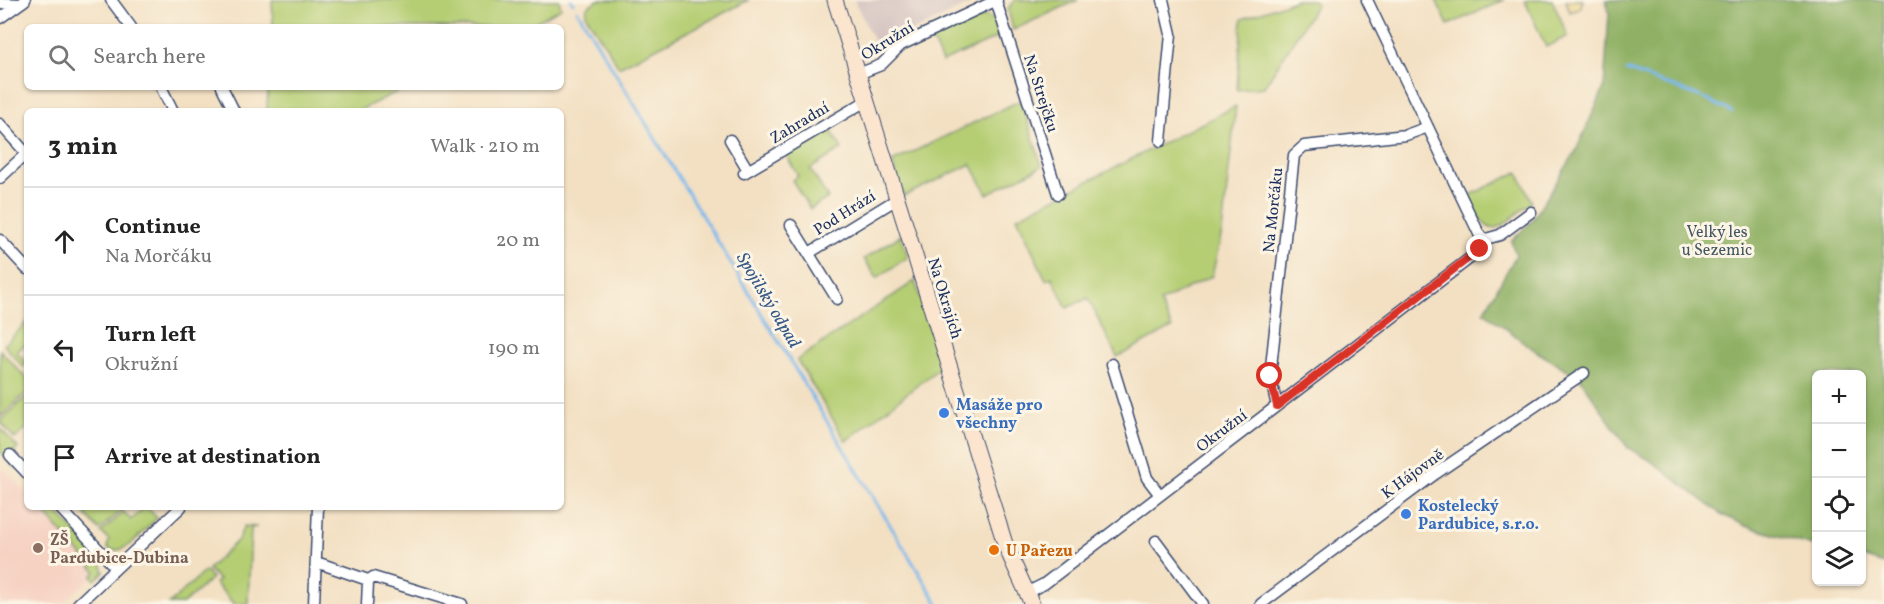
<!DOCTYPE html>
<meta charset="utf-8">
<style>
body{margin:0;font-family:Vollkorn,serif;background:#f2f2f2;color:#222}
.controls{position:absolute;right:18px;bottom:18px;display:grid;overflow:hidden;border-radius:9px;box-shadow:0 2px 4px #0004}
.controls button{width:54px;height:54px;display:grid;place-items:center;padding:0;border:0;border-bottom:2px solid #e0e0e0;background:#fff;color:#222;font:30px sans-serif}
.stop{position:absolute;width:18px;height:18px;margin:-14px;border:4px solid #d93025;border-radius:50%;background:#fff}
.stop.end{background:#d93025;border-color:#fff;box-shadow:0 2px 6px #0008}
.list{margin:0;padding:0;list-style:none}
h2{display:flex;justify-content:space-between;align-items:center;height:78px;margin:0;padding:0 24px;font-size:26px}
h2 small{font-size:20px;font-weight:400;color:#767676}
.list li{display:grid;grid-template-columns:39px 1fr auto;gap:18px;align-items:center;box-sizing:border-box;height:108px;padding:0 24px;border-top:2px solid #e0e0e0}
.list b{display:block;font-size:22px;white-space:nowrap}
.list p{margin:0;font-size:20px;white-space:nowrap;color:#767676}
.list em{font-size:20px;font-style:normal;color:#767676}
.icon{flex:none;width:33px;height:33px;fill:none;stroke:currentColor;stroke-width:2;stroke-linecap:round;stroke-linejoin:round}
.map{position:relative;flex:none;width:1884px;height:604px;overflow:hidden}
.search{position:absolute;background:#fff;box-shadow:0 2px 4px #0004;left:24px;top:24px;width:540px;height:66px;display:flex;align-items:center;gap:15px;box-sizing:border-box;padding:0 21px;border-radius:9px;color:#767676;font-size:22px}
.panel{position:absolute;background:#fff;box-shadow:0 2px 4px #0004;left:24px;top:108px;width:540px;height:402px;border-radius:9px}
.map>svg:first-child{display:block}
</style>
<div class="map">
<svg width="1884" height="604" viewBox="0 0 1884 604">
<rect width="100%" height="100%" fill="#fcf5e5"/>
<filter id="ink" filterUnits="userSpaceOnUse"><feTurbulence type="fractalNoise" baseFrequency=".0167" numOctaves="2"/><feDisplacementMap in="SourceGraphic" scale="12" xChannelSelector="R" yChannelSelector="G"/><feConvolveMatrix kernelMatrix="1 2 1 2 8 2 1 2 1" color-interpolation-filters="sRGB"/></filter>
<filter id="wash" filterUnits="userSpaceOnUse"><feTurbulence type="fractalNoise" baseFrequency=".008" numOctaves="4" result="noise"/><feDisplacementMap in="SourceGraphic" scale="24" xChannelSelector="R" yChannelSelector="G"/><feGaussianBlur stdDeviation="1.35" result="paint"/><feColorMatrix in="noise" values="0 0 0 0 0 0 0 0 0 0 0 0 0 0 0 0 0 1.4 0 .05"/><feComposite in="paint" operator="in"/></filter>
<g filter="url(#wash)">
<rect width="100%" height="100%" fill="#f3e0c3"/>
<path fill="#f6d2c3" d="M0 465 27 494V507H39L97 572 62 604H0Z"/>
<path fill="#d1bfbd" d="M854 0H979L877 48Z"/>
<path fill="#b5ce73" stroke="#687e68" stroke-width="1.5" d="M272 0H559L561 8 527 27H273Z
M598 0H749L619 67 586 15 587 7Z
M1014 0H1078L1013 30 1008 9Z
M1295 0H1312L1317 4 1264 87 1237 90 1242 19Z
M1436 0H1504L1448 25Z
M1528 0H1552L1568 36 1546 47 1525 1Z
M986 15 995 21 1001 36 942 62 931 38Z
M268 87H407L358 111H267Z
M1021 100 1042 166 987 194 971 164 904 196 892 162Z
M1236 106 1222 232 1212 276 1160 302 1172 328 1117 357 1088 298 1067 308 1052 277 1046 280 1017 217Z
M829 127 842 149 810 169 828 198 810 209 792 180 798 176 785 153Z
M1518 172 1532 202C1495 230 1492 246 1468 196Z
M901 235 908 257 877 278 864 259Z
M915 281 942 366 846 441 797 360Z
M27 322V347L24 345 17 352 27 363 23 367 4 345Z
M0 350 27 379V392L0 417Z
M27 396V428L15 439 0 421Z
M0 428 18 448 13 453 14 467 0 451Z
M93 507H119L122 510 99 530 85 514Z
M140 507H147L157 518C145 529 124 559 107 548L109 540 101 532 124 512 131 520 142 510Z
M49 508 54 509 100 559 104 572 95 580 92 576 96 572 43 511Z
M244 526 257 527 251 528 248 604H234L215 583 219 580 208 569 238 540Z
M205 571 212 578 183 604H169Z"/>
<path fill="#90b165" stroke="#567062" stroke-width="1.5" d="M1606 0H1884V564L1862 557V374H1816V547L1746 526 1721 514 1648 459 1628 448 1579 377 1537 352 1484 312 1516 255 1511 241 1532 221 1575 153 1604 88 1609 13Z"/>
<path fill="#eeda9e" stroke="#84847e" stroke-width="1.5" d="M1566 0H1583L1580 9 1570 12Z"/>
<g fill="none" stroke-linecap="round" stroke-linejoin="round">
<path stroke="#78b7ec" stroke-width="3" d="M571 0 573 3
M577 10 938 604
M1626 70 1699 96 1732 112"/>
</g>
</g>
<g filter="url(#ink)">
<g fill="none" stroke-linecap="round" stroke-linejoin="round">
<g stroke="#3b4a6d" stroke-width="13">
<path id="street" d="M111 0 131 27
M1367 0 1482 240
M996 1 1058 194
M0 3 18 4
M0 18 25 0
M858 74 881 65 901 45 997 0
M161 87 173 111
M222 87 234 111
M0 124 27 154
M730 140 748 170
M1161 141 1171 34 1163 0
M744 173 866 101
M0 178 27 153
M791 225 837 299
M0 240 27 269
M809 253 897 199
M1112 364 1147 478 1160 495
M1277 406 1270 376 1294 155 1304 146 1406 135 1428 127
M10 455 27 473
M59 507 116 568
M1156 541 1203 604
M316 562 368 580
M1026 593 1044 584 1478 252 1482 240 1500 235 1531 212
M78 604 181 507
M314 604 318 507
M367 604 368 582 373 577 462 604
M1261 604 1435 474 1584 373"/>
</g>
<g stroke="#3b4a6d" stroke-width="17">
<path id="secondary" d="M835 0 1006 547 1032 604"/>
</g>
<use href="#street" stroke="#fff" stroke-width="10"/>
<use href="#secondary" stroke="#fbe5cf" stroke-width="15"/>
</g>
</g>
<g fill="none" stroke-linecap="round" stroke-linejoin="round" filter="url(#ink)">
<path stroke="#d93025" stroke-width="8" d="M1270 376 1277 406 1480 249"/>
</g>
<g fill="#3f7fe0" stroke="#fcf5e5" stroke-width="2">
<circle cx="944" cy="413" r="6"/>
<circle cx="1406" cy="514" r="6"/>
</g>
<circle fill="#8d6e63" stroke="#fcf5e5" stroke-width="2" cx="38" cy="548" r="6"/>
<circle fill="#e8710a" stroke="#fcf5e5" stroke-width="2" cx="994" cy="550" r="6"/>
<g text-anchor="middle" stroke-width="6" stroke-linejoin="round" paint-order="stroke">
<g font-size="16" fill="#1b2f5e" stroke="#fcf5e5">
<text transform="translate(887 40) rotate(-32)" y="6">Okružní</text>
<text transform="translate(1042 93) rotate(72)" y="6">Na Strejčku</text>
<text transform="translate(799 122) rotate(-31)" y="6">Zahradní</text>
<text transform="translate(1272 210) rotate(-84)" y="6">Na Morčáku</text>
<text transform="translate(844 212) rotate(-32)" y="6">Pod Hrází</text>
<text transform="translate(946 298) rotate(73)" y="6">Na Okrajích</text>
<text transform="translate(1221 430) rotate(-37)" y="6">Okružní</text>
<text transform="translate(1412 473) rotate(-36)" y="6">K Hájovně</text>
</g>
<g font-size="16" fill="#425763" stroke="#fcf5e5">
<text x="1717" y="237">Velký les<tspan x="1717" dy="18">u Sezemic</tspan></text>
</g>
<g font-size="16" font-weight="bold" fill="#366cbe" stroke="#fcf5e5" text-anchor="start">
<text x="956" y="410">Masáže pro<tspan x="956" dy="18">všechny</tspan></text>
<text x="1418" y="511">Kostelecký<tspan x="1418" dy="18">Pardubice, s.r.o.</tspan></text>
</g>
<g font-size="16" font-weight="bold" fill="#785e54" stroke="#fcf5e5" text-anchor="start">
<text x="50" y="545">ZŠ<tspan x="50" dy="18">Pardubice-Dubina</tspan></text>
</g>
<g font-size="16" font-weight="bold" fill="#c56008" stroke="#fcf5e5" text-anchor="start">
<text x="1006" y="556">U Pařezu</text>
</g>
<g font-size="18" font-style="italic" fill="#375889" stroke="#fcf5e5">
<text transform="translate(769 300) rotate(59)" y="6">Spojilský odpad</text>
</g>
</g>
</svg>
<div class="controls">
<button>+</button>
<button>−</button>
<button><svg class="icon" aria-label="locate" viewBox="0 0 24 24"><circle cx="12" cy="12" r="6"/><path d="M12 2v4M12 18v4M2 12h4M18 12h4"/></svg></button>
<button><svg class="icon" aria-label="layers" viewBox="0 0 24 24"><path d="M12 4l9 5-9 5-9-5zM3 14l9 5 9-5"/></svg></button>
</div>
<div class="stop" style="left:1270px;top:376px"></div>
<div class="stop end" style="left:1480px;top:249px"></div>
<div class="search"><svg class="icon" aria-label="search" viewBox="0 0 24 24"><circle cx="10" cy="10" r="6"/><path d="M15 15l6 6"/></svg>Search here</div>
<section class="panel">
<h2>3 min<small>Walk · 210 m</small></h2>
<ul class="list">
<li><svg class="icon" aria-label="ahead" viewBox="0 0 24 24"><path d="M12 20V5M6 11l6-6 6 6"/></svg><div><b>Continue</b><p>Na Morčáku</p></div><em>20 m</em></li>
<li><svg class="icon" aria-label="left" viewBox="0 0 24 24"><path d="M17 20v-9H6M10 6l-5 5 5 5"/></svg><div><b>Turn left</b><p>Okružní</p></div><em>190 m</em></li>
<li><svg class="icon" aria-label="arrive" viewBox="0 0 24 24"><path d="M6 21V4h12l-3 4 3 4H6"/></svg><div><b>Arrive at destination</b></div></li>
</ul>
</section>
</div>
